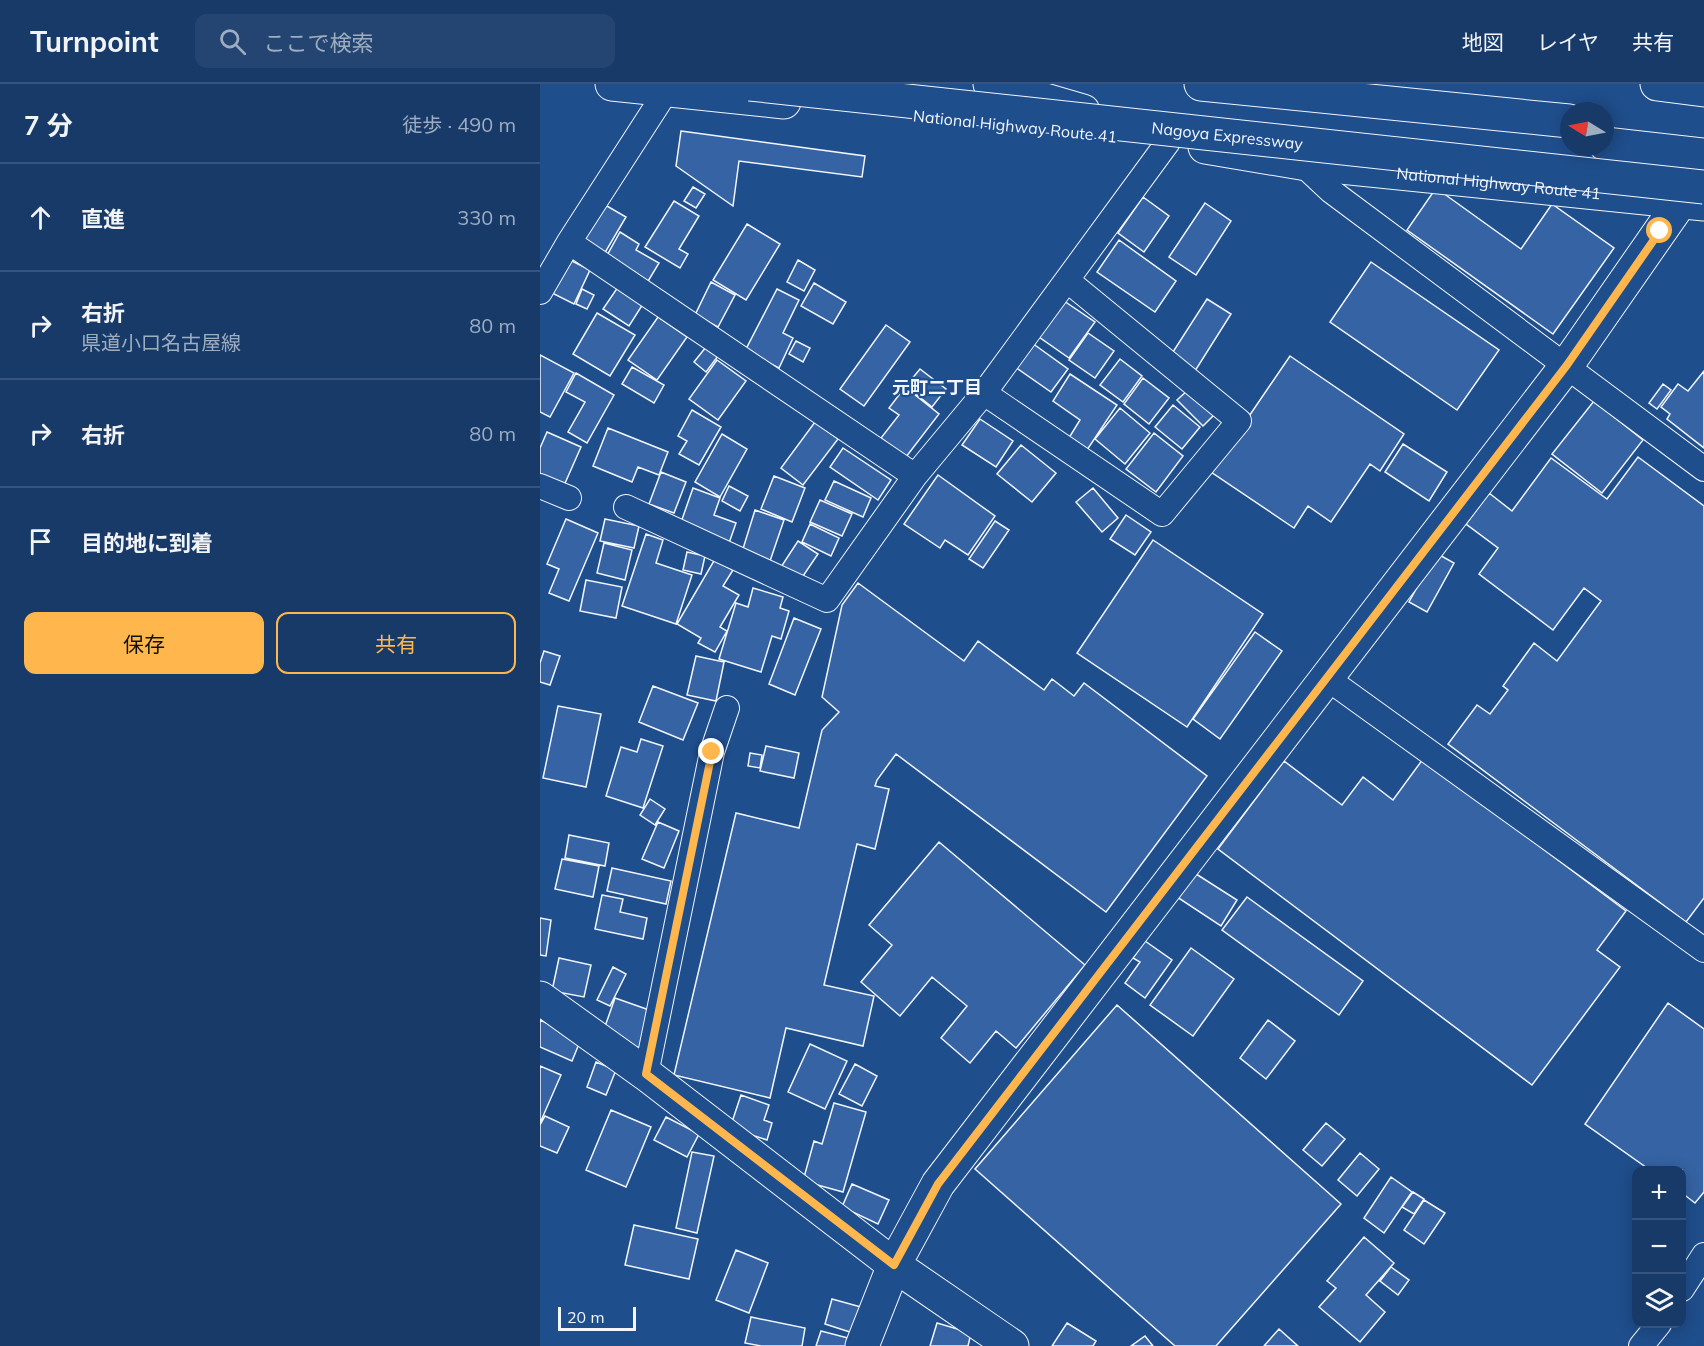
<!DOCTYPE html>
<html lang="ja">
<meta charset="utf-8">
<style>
body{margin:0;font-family:Mulish,"Noto Sans JP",sans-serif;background:#244571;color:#f1f3f6}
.controls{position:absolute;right:18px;bottom:18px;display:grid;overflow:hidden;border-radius:12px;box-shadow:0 3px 15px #0003}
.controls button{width:54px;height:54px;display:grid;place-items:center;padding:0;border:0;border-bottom:2px solid #36547d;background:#173a69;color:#f1f3f6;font:30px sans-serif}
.compass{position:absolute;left:1020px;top:18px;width:54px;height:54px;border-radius:50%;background:#173a69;box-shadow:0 3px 15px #0003;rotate:280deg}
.scale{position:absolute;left:18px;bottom:15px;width:78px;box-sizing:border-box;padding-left:6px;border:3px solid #f2f6ff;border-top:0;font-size:16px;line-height:21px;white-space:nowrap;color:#f2f6ff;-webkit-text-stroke:4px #1f4e8c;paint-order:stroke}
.stop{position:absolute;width:18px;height:18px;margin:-14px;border:4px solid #ffb74d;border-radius:50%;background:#fff}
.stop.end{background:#ffb74d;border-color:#fff;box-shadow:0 2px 6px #0008}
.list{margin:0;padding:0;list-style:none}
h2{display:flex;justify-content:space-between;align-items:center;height:78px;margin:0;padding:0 24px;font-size:26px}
h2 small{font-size:20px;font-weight:400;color:#9eadc0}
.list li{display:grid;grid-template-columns:39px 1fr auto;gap:18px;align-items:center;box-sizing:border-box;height:108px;padding:0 24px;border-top:2px solid #36547d}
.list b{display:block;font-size:22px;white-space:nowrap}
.list p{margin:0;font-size:20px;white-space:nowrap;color:#9eadc0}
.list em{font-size:20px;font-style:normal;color:#9eadc0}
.actions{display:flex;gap:12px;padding:18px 24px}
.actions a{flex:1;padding:14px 0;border:2px solid #ffb74d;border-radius:12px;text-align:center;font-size:21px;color:#ffb74d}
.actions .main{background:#ffb74d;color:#111}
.icon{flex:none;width:33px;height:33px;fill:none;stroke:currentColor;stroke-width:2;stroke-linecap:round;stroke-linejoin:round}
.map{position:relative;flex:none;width:1164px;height:1262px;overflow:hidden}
header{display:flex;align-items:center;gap:36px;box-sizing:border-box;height:84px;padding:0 30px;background:#173a69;border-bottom:2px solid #36547d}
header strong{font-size:28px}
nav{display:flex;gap:33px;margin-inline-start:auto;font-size:21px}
.search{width:420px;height:54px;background:#244571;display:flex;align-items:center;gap:15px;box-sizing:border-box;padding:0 21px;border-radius:12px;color:#9eadc0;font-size:22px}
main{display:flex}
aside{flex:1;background:#173a69}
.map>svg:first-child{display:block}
</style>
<header>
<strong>Turnpoint</strong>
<div class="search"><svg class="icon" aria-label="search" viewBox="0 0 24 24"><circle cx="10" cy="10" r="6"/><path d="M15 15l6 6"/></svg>ここで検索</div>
<nav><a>地図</a><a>レイヤ</a><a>共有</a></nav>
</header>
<main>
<aside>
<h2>7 分<small>徒歩 · 490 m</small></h2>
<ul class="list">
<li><svg class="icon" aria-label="ahead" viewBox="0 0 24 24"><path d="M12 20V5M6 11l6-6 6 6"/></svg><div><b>直進</b></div><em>330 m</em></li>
<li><svg class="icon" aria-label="right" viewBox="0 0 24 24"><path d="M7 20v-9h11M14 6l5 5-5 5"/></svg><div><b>右折</b><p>県道小口名古屋線</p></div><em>80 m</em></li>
<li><svg class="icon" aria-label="right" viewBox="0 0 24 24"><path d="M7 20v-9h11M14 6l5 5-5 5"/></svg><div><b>右折</b></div><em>80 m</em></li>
<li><svg class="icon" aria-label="arrive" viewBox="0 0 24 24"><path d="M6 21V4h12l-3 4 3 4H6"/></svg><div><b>目的地に到着</b></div></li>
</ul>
<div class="actions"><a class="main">保存</a><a>共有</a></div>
</aside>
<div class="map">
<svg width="1164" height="1262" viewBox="0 0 1164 1262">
<rect width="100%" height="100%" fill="#1f4e8c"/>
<path fill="#3563a3" stroke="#f2f6ff" stroke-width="1.5" d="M141 47 325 72 322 93 199 77 193 122 136 82Z
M153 103 165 110 156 124 144 117Z
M896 104 981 165 1012 120 1074 164 1013 250 867 146Z
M603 113 629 132 604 168 578 149Z
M134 117 159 132 139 165 148 170 140 184 105 163Z
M60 118 86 133 63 172 37 156Z
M665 119 691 137 656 191 629 173Z
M207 140 240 160 206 216 173 196Z
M80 148 99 160 96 166 119 179 107 199 65 175Z
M579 156 636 197 615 228 557 188Z
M24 173 50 186 34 220 8 207Z
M258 176 275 186 264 207 247 198Z
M831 178 959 266 917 326 790 238Z
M171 198 195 211 178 243 155 231Z
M274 199 306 218 293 240 261 222Z
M78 203 103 220 89 242 63 225Z
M42 205 54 211 47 225 36 220Z
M237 205 259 216 243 249 253 254 239 284 205 267Z
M667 215 691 230 655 287 631 271Z
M524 217 555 238 529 274 499 253Z
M57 229 95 251 70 292 33 270Z
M118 233 147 253 117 296 88 276Z
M346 241 370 258 324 322 300 305Z
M548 249 574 267 555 294 529 276Z
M256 257 270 264 263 278 249 270Z
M492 259 528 285 511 308 475 283Z
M166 263 178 272 166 288 154 278Z
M0 271 34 289 10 333 0 328Z
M750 272 864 350 840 387 830 380 791 438 768 422 754 444 671 388Z
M580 275 602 292 583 318 560 301Z
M177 276 206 297 178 336 149 315Z
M92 283 124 301 114 319 82 300Z
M380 285 406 305 392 323 366 302Z
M1164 287V364L1127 335 1130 330 1121 323 1138 300 1148 307Z
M36 289 74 311 47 359 28 348 45 318 26 308Z
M530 290 577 321 545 369 527 357 540 336 513 317Z
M603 294 629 314 609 340 584 320Z
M1123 300 1131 306 1117 325 1109 319Z
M365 303 399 330 366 373 341 354 359 331 349 324Z
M648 306 674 331 663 342 637 316Z
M1054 317 1103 356 1062 409 1012 370Z
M633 321 660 343 642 365 615 343Z
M580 324 610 349 585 380 555 355Z
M152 326 181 343 159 381 139 370 147 357 138 352Z
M440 335 473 357 456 383 422 361Z
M275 338 298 355 263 401 241 384Z
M68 344 128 368 119 391 98 383 92 398 53 382Z
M7 348 41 363 22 406 0 397V364Z
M614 349 643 372 616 408 586 385Z
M182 350 207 365 180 413 155 398Z
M863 360 907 388 889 417 845 388Z
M481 361 516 389 492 418 457 390Z
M303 364 351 396 338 416 290 383Z
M1098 373 1164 422V814L1146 838 908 660 937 621 950 630 968 606 963 602 994 559 1017 577 1061 517 1044 504 1013 546 939 490 958 464 926 440 949 409 972 427 1011 374 1067 415Z
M121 388 146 398 134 429 109 420Z
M398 391 455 432 428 471 405 456 400 464 364 440Z
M234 392 265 404 252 438 221 425Z
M294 397 331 414 323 433 285 416Z
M189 402 208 412 200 427 182 417Z
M153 404 180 414 174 431 196 439 188 462 139 444Z
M553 404 578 434 562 448 536 418Z
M280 416 312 430 302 452 270 438Z
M215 426 244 436 230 477 202 468Z
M586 431 611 448 595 471 570 455Z
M26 435 58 449 29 517 9 509 19 485 7 480Z
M65 435 99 442 94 464 60 457Z
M455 437 469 446 443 484 429 475Z
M270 440 299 454 291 472 262 458Z
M106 450 123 456 116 479 152 491 136 540 82 522Z
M613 456 723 530 647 643 537 569Z
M258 457 278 470 261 495 241 483Z
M64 459 92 466 85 496 57 489Z
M147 468 165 472 161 490 143 486Z
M896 469 914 479 887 528 869 518Z
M175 475 193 486 183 502 199 511 180 543 187 547 175 568 158 559 161 554 137 540Z
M46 496 82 503 76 534 40 527Z
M318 499 424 577 438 557 504 606 512 595 534 612 544 599 667 692 566 828 356 670 337 696 335 702 349 705 335 765 317 760 284 901 334 912 323 962 246 944 230 1014 134 991 196 729 259 744 282 646 299 628 282 613 302 521Z
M213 504 243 513 240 524 249 527 241 555 232 552 221 588 179 575 196 519 208 523Z
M254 534 281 545 255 611 229 600Z
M715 548 742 567 680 655 653 635Z
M4 567 20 572 10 601 0 598V579Z
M156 572 184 578 176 617 147 611Z
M113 602 158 619 143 656 99 638Z
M18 622 61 630 46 703 3 694Z
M101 655 123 662 103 724 66 712 81 663 97 668Z
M226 662 259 669 254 694 220 687Z
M210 669 222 671 220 684 208 682Z
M883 675 1086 827 1057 866 1080 883 992 1001 678 765 744 677 802 721 823 693 853 716Z
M110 715 125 725 115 741 100 731Z
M118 738 139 747 124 784 102 775Z
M29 751 69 759 65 782 25 774Z
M399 758 545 881 476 964 456 947 430 979 401 954 427 922 392 893 360 932 321 898 352 861 329 841Z
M22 775 59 782 53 813 15 805Z
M72 784 131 797 126 820 67 807Z
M653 788 697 816 681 842 637 813Z
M62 811 83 815 80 828 107 834 103 855 55 845Z
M707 813 823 897 799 931 682 846Z
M0 834 11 836 6 872 0 871Z
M605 857 632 876 605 914 585 899 600 878 593 874Z
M651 864 694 895 653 952 610 921Z
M19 874 51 881 44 913 12 907Z
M73 883 86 890 70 922 57 916Z
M75 914 112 927 99 964 62 951Z
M1128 919 1164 945V1108L1155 1119 1142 1109V1086H1110L1045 1040Z
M577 921 801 1120 676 1262H635L435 1085Z
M0 936 41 955 32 977 0 963Z
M728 936 755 957 726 995 700 974Z
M270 960 307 977 285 1025 248 1008Z
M56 978 76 986 66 1011 47 1003Z
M315 980 337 992 322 1022 299 1010Z
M0 982 21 991 0 1039Z
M201 1011 229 1021 224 1036 232 1039 227 1056 190 1044Z
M294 1019 326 1028 303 1108 263 1097 274 1057 282 1060Z
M71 1026 111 1043 86 1103 46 1086Z
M5 1032 29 1043 17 1069 0 1062V1041Z
M126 1033 159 1050 147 1073 114 1056Z
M786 1039 805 1055 782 1082 763 1066Z
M152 1068 174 1072 157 1149 136 1144Z
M820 1069 839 1085 817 1112 798 1096Z
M851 1093 872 1108 844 1149 824 1134Z
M312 1100 349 1116 338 1140 302 1123Z
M873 1108 884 1115 874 1130 862 1123Z
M884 1116 905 1129 884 1160 864 1146Z
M94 1141 158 1155 149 1195 85 1181Z
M824 1153 854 1179 826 1211 845 1228 820 1258 779 1223 796 1204 787 1197Z
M196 1166 228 1179 209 1229 176 1216Z
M851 1183 869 1196 858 1211 840 1197Z
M292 1215 321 1223 313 1249 285 1240Z
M211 1233 265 1244 262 1262H221L205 1259Z
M397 1239 431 1249 428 1262H390Z
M527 1239 556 1257 553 1262H512Z
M739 1245 758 1262H724Z
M281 1247 308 1254 306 1262H276Z
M605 1252 613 1262H591Z"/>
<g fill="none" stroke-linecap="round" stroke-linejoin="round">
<g stroke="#f2f6ff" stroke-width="26">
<path id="street" d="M761 79 791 107 1164 385
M29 158 375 392 287 516 86 423
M0 208 29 158 127 6
M444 309 622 430 699 337 528 197
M375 392 444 309 628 58
M0 402 29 414
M788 595 1164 866
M106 990 172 668 187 624
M1142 1205 1164 1171
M1101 1262 1119 1240"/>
</g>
<g stroke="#f2f6ff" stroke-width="35">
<path id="secondary" d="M0 914 106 990 354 1181 472 1262
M322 1262 354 1181 398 1100 1027 281 1155 97"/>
</g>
<g stroke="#f2f6ff" stroke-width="35">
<g id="highway">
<path d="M72 0 244 18"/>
<path d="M450 0 543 27"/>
<path d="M661 0 1029 37"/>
<path d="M1117 0 1164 6"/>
<path d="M1065 60 1164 71"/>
<path id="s1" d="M665 63 761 79 1164 120"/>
</g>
</g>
<use href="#street" stroke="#1f4e8c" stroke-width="24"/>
<use href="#secondary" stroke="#1f4e8c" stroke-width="33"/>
<use href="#highway" stroke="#1f4e8c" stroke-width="33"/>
<g stroke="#f2f6ff" stroke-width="35" stroke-linecap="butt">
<g id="highway-bridge">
<path id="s2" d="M210 0 1164 103"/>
</g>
</g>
<use href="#highway-bridge" stroke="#1f4e8c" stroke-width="33"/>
</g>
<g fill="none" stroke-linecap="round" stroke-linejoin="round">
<path stroke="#ffb74d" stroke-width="8" d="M172 668 106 990 354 1181 398 1100 1027 281 1120 147"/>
</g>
<g text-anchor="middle" stroke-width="4.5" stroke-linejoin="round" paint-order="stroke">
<g font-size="16" fill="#f2f6ff" stroke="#1f4e8c">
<text transform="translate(475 42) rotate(6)" y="6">National Highway Route 41</text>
<text dy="6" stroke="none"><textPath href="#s2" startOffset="480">Nagoya Expressway</textPath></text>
<text dy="6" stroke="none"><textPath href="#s1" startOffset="296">National Highway Route 41</textPath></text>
</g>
<g font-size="18" font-weight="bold" fill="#f2f6ff" stroke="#1f4e8c">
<text x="397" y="310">元町二丁目</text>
</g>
</g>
</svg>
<div class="controls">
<button>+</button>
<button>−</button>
<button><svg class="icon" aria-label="layers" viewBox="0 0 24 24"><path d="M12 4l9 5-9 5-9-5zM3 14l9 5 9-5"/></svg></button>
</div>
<svg class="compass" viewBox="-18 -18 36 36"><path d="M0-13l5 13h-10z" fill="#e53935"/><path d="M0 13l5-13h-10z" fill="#9eadc0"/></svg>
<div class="scale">20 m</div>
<div class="stop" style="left:1120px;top:147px"></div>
<div class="stop end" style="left:172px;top:668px"></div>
</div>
</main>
